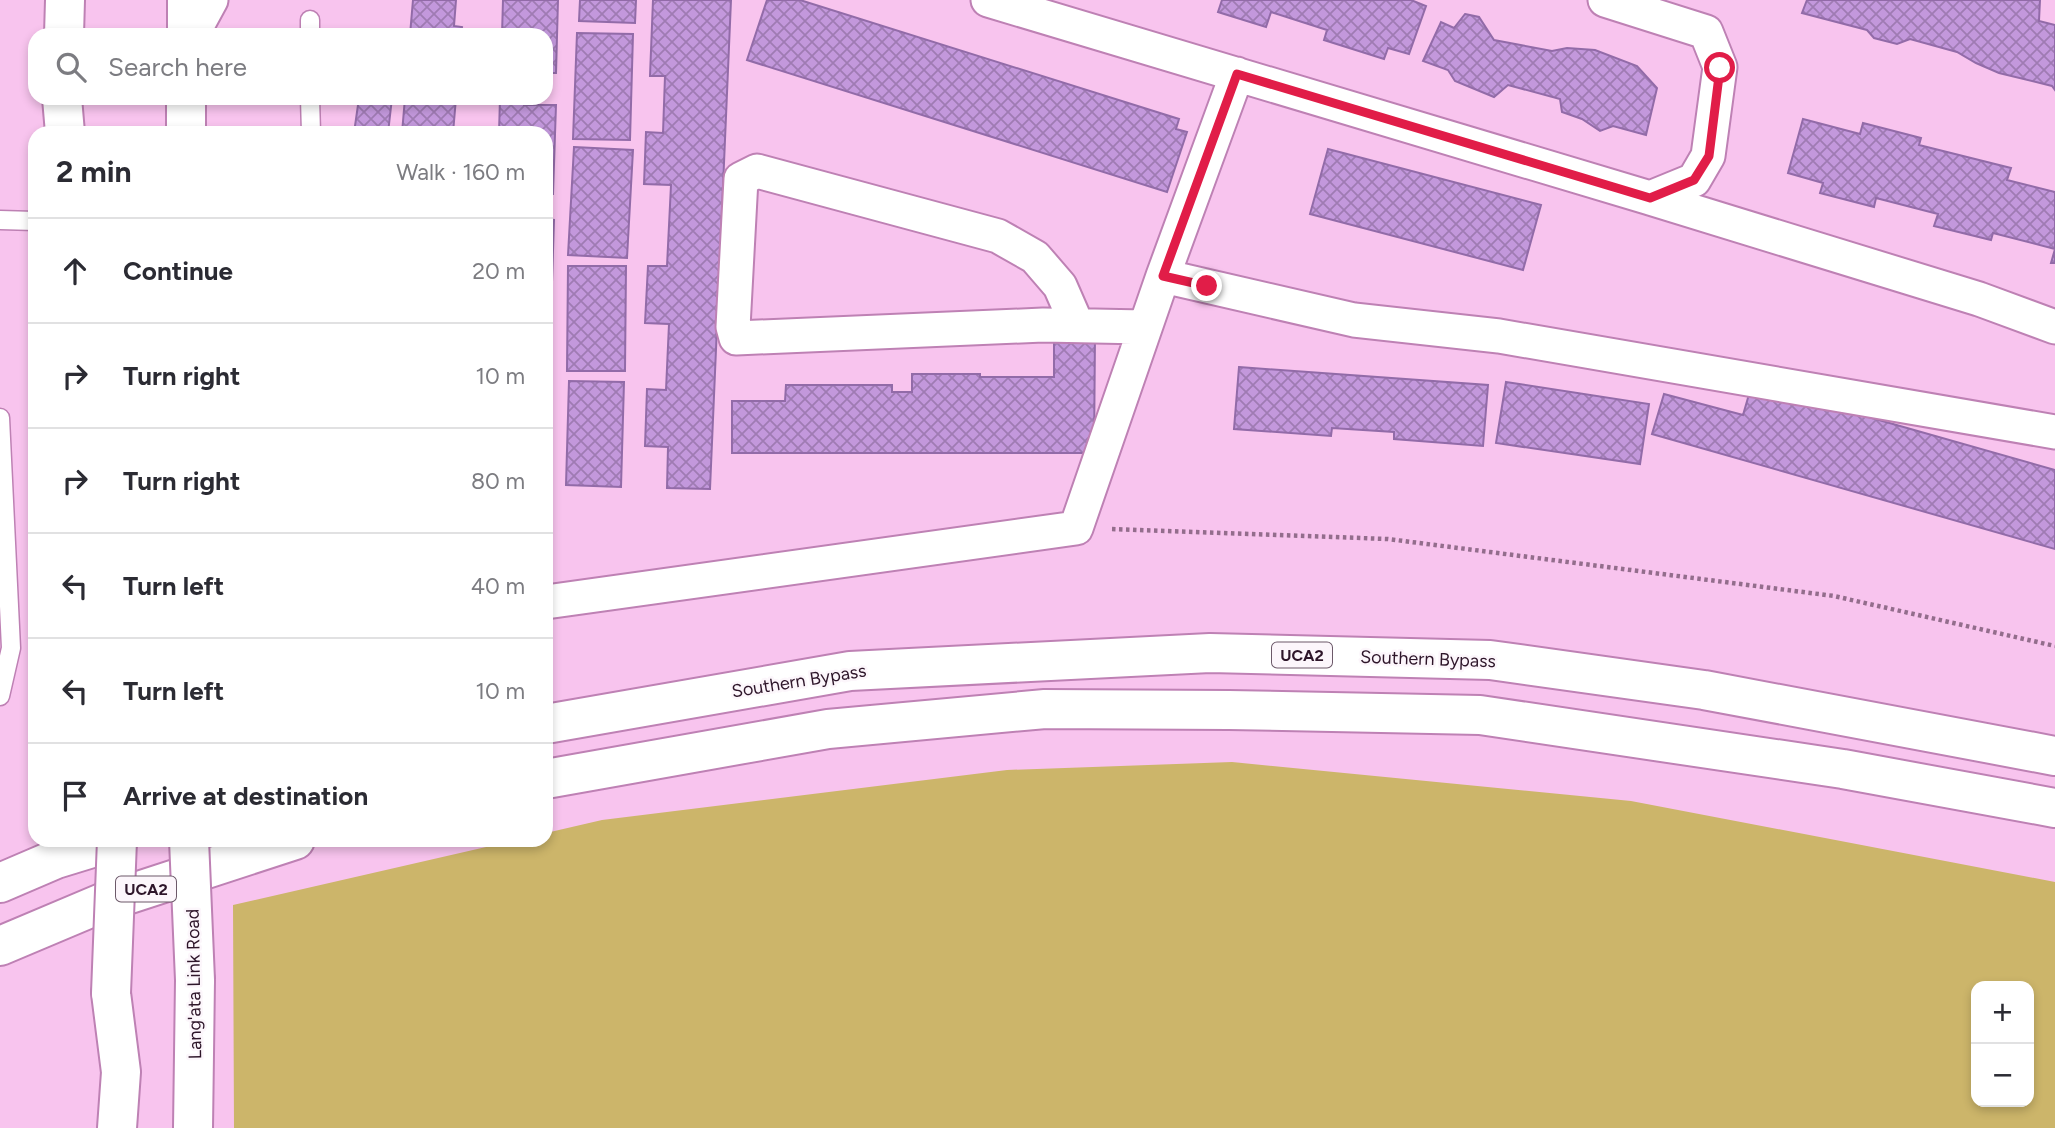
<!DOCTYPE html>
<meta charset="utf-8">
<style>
body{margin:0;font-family:Figtree,sans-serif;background:#f2f2f3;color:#2b2b33}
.controls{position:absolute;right:21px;bottom:21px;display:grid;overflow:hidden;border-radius:14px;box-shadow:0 4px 10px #0003}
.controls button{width:63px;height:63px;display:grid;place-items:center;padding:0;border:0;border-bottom:2px solid #e1e1e2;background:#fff;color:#2b2b33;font:35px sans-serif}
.stop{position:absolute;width:21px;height:21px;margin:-16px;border:5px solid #e11d48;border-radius:50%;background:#fff}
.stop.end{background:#e11d48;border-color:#fff;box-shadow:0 2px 7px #0008}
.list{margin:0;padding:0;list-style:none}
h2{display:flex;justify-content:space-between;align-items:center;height:91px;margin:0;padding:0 28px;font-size:30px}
h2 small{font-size:23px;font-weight:400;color:#7c7c81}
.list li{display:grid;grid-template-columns:46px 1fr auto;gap:21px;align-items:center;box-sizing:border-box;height:105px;padding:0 28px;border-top:2px solid #e1e1e2}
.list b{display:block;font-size:26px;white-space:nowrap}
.list em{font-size:23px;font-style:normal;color:#7c7c81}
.icon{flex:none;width:38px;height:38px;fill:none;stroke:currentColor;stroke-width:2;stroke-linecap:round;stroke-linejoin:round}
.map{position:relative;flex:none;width:2055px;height:1128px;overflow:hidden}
.search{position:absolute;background:#fff;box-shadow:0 4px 10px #0003;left:28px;top:28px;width:525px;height:77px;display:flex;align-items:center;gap:18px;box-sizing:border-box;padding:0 24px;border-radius:21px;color:#7c7c81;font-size:26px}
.panel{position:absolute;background:#fff;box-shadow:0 4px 10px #0003;left:28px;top:126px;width:525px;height:721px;border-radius:21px}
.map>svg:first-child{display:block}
</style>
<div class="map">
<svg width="2055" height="1128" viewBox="0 0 2055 1128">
<defs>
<pattern id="building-cross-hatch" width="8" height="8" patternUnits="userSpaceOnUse" patternTransform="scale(1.75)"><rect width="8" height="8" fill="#c398dc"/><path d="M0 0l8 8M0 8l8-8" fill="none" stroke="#9f7bb3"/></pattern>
</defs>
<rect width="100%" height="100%" fill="#f8c4ee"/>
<path fill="#ccb56a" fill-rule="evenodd" d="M1232 762 1631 801 2055 882V1128H234L233 905 516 840H546V833L602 820 1007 770ZM1976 986H2029V1102H1976Z"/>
<path fill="url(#building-cross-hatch)" stroke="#926ba8" stroke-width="2" d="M413 0H456L454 26 462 27 461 35H410Z
M503 0H558L556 73H546V35H502Z
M580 0H636L635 23 579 21Z
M653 0H731L710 489 667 488 668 447 645 446 647 389 666 390 669 324 645 323 648 266H667L671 185 644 184 646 132 663 133 665 76H650Z
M767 0H800L1179 119 1176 129 1187 132 1167 192 747 60Z
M1222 0H1411L1426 6 1409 54 1388 48 1384 59 1324 40 1327 30 1271 12 1266 27 1218 12Z
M1807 0H2040L2039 21 2055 25V90L2052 86 1999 73 1976 63 1957 52 1910 39 1897 44 1874 38 1867 30 1802 13Z
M1465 14 1479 17 1494 40 1552 51 1567 48 1595 50 1637 66 1657 88 1646 135 1613 126 1600 131 1582 119 1562 112 1560 99 1508 85 1494 97 1455 81 1448 70 1423 61 1441 22 1454 28Z
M577 33 633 34 630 140 573 139Z
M359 98H392L388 133H354Z
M405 98H456L453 133H402Z
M500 98H524V105H556L553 194H546V133H499Z
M1803 119 1860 134 1863 123 1921 138 1919 145 2011 168 2007 180 2055 192V263H2051L2055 249 1993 233 1991 240 1934 226 1938 214 1876 198 1874 207 1820 193 1823 183 1788 173Z
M574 147 633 150 627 258 568 255Z
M1328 149 1541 205 1523 270 1310 214Z
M546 219 554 220 551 313H546Z
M568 266H626L625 371H567Z
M1054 334H1095L1094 453H732V401H785L786 385H892V392H912V374H980V377H1054Z
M546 336H549L546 430Z
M1239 367 1488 385 1483 446 1394 439V432L1332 428 1331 436 1234 429Z
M569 381 624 382 621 487 566 485Z
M1506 382 1649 404 1640 464 1496 443Z
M1752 384 2055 470V549L1652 434 1664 394 1743 415Z"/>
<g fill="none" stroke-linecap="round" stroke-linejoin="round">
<g stroke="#be81b4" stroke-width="21">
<path id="lane" d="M310 20V35
M310 98 311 133
M0 220 35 221
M0 418 11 648 0 696"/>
</g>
<g stroke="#be81b4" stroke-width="37">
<path id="street" d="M988 0 1650 198 1694 180 1708 156 1720 67 1706 32 1605 0
M192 35 211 0
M1650 198 1979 299 2055 327
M1163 276 1354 320 1499 336 2055 432
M1077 325 1060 286 1035 257 998 236 757 171 741 179 733 327 736 338 1043 325 1145 327
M546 602 1076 528 1163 276 1237 74"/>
</g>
<g stroke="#be81b4" stroke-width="42">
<path id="secondary" d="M64 35 65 0
M187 35V0
M62 98 65 133
M186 98V133
M111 993 121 1072 117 1128
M193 1128 195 980"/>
</g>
<g stroke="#be81b4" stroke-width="42">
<path id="highway" d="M546 724 850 671 1210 653 1490 660 1704 690 2055 756
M546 779 828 729 1045 709 1229 710 1480 715 1843 769 2055 808
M0 883 56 859 118 840
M0 946 102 903 295 840"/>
</g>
<path stroke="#936d8c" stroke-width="4.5" stroke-dasharray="3.5 3.5" stroke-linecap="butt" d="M1112 529 1388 539 1834 596 2055 646"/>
<use href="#lane" stroke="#fff" stroke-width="18"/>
<use href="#street" stroke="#fff" stroke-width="33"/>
<use href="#secondary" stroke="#fff" stroke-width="38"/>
<use href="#highway" stroke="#fff" stroke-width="38"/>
<g stroke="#be81b4" stroke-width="42" stroke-linecap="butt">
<path id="secondary-bridge" d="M189 840 195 980
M111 993 117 840"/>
</g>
<use href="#secondary-bridge" stroke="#fff" stroke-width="38"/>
</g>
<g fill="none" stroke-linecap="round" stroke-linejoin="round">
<path stroke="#e11d48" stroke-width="9" d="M1207 286 1163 276 1237 74 1650 198 1694 180 1709 156 1720 68"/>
</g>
<g text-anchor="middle" stroke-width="5" stroke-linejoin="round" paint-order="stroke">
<g fill="#fcf6fb" stroke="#6c5969" stroke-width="2">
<rect x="1272" y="642.5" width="60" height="25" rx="5"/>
<rect x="116" y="876.5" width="60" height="25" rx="5"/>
</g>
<g font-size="16" font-weight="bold" fill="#2e162a">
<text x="1302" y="661">UCA2</text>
<text x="146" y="895">UCA2</text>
</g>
<g font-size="18" fill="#2e162a" stroke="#fcf6fb">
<text transform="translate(1428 659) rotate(2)" y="6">Southern Bypass</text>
<text transform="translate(799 681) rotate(-9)" y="6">Southern Bypass</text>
<text transform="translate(194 984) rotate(-91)" y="6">Lang'ata Link Road</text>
</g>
</g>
</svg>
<div class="controls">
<button>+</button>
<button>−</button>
</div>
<div class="stop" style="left:1720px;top:68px"></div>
<div class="stop end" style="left:1207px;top:286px"></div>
<div class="search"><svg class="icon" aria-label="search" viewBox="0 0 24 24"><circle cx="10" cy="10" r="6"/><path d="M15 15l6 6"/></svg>Search here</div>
<section class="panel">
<h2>2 min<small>Walk · 160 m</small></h2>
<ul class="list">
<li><svg class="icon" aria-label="ahead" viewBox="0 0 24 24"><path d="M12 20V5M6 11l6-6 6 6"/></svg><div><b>Continue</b></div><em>20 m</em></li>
<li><svg class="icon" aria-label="right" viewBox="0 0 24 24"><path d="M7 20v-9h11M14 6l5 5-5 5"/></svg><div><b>Turn right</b></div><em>10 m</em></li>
<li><svg class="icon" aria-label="right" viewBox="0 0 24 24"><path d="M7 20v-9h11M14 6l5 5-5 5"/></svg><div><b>Turn right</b></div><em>80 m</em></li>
<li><svg class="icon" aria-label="left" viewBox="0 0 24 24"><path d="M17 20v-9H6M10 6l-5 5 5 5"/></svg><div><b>Turn left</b></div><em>40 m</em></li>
<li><svg class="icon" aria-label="left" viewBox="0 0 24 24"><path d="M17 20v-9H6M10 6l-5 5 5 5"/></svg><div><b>Turn left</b></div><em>10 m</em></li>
<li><svg class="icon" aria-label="arrive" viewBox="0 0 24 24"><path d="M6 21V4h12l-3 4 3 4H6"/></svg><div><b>Arrive at destination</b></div></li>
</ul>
</section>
</div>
